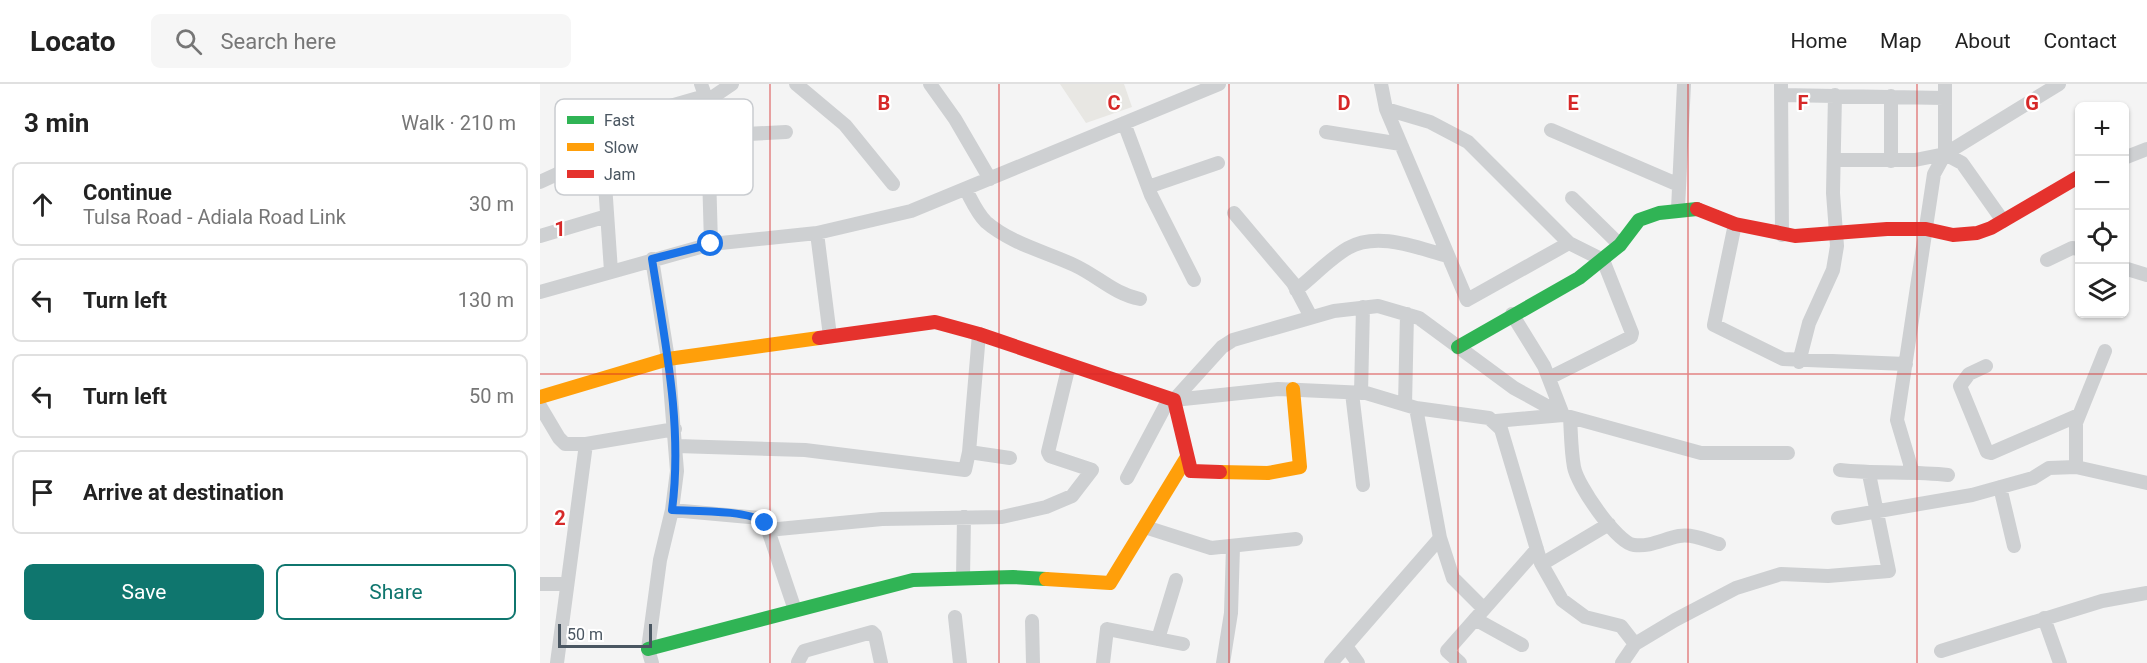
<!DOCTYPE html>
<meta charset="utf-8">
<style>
body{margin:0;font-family:Roboto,sans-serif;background:#f6f6f6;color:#222}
.controls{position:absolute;right:18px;top:18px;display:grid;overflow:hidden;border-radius:9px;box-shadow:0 2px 4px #0004}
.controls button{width:54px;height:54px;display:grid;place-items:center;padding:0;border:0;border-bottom:2px solid #e0e0e0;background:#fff;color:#222;font:30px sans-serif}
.scale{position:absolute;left:18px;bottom:15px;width:94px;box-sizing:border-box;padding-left:6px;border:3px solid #4a5661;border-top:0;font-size:16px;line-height:21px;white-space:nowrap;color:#4a5661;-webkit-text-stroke:4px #fff;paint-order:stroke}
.stop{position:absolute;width:18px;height:18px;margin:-14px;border:4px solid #1a73e8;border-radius:50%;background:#fff}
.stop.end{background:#1a73e8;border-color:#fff;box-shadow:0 2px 6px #0008}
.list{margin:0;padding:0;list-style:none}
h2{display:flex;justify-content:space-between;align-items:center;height:78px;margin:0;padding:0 24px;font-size:26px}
h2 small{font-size:20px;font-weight:400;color:#767676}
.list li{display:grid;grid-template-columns:39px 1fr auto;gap:18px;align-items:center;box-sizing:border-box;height:84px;margin:0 12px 12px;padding:0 12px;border:2px solid #e0e0e0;border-radius:9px}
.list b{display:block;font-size:22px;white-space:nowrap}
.list p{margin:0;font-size:20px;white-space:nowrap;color:#767676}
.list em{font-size:20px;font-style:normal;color:#767676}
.actions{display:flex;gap:12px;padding:18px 24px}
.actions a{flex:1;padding:14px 0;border:2px solid #0f766e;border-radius:9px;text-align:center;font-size:21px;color:#0f766e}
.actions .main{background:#0f766e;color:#fff}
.icon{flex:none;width:33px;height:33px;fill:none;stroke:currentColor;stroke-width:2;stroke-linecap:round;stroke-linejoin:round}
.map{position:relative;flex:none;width:1607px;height:579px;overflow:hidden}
header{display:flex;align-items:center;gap:36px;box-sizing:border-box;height:84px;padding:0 30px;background:#fff;border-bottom:2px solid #e0e0e0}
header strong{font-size:28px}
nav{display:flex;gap:33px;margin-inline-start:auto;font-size:21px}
.search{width:420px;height:54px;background:#f6f6f6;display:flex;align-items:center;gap:15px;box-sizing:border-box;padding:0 21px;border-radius:9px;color:#767676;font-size:22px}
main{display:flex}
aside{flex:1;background:#fff}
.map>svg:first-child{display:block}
</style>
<header>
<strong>Locato</strong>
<div class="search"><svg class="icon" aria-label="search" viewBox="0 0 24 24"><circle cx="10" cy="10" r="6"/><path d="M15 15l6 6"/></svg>Search here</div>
<nav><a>Home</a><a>Map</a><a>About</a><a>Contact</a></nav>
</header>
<main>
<aside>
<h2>3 min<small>Walk · 210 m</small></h2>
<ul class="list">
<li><svg class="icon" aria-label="ahead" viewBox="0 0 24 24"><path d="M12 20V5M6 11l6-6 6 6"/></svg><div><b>Continue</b><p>Tulsa Road - Adiala Road Link</p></div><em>30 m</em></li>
<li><svg class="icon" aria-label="left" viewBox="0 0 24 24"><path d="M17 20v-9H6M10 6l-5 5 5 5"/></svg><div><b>Turn left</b></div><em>130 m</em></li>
<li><svg class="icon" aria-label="left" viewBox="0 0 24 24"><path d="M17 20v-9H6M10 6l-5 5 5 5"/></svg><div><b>Turn left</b></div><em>50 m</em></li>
<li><svg class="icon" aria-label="arrive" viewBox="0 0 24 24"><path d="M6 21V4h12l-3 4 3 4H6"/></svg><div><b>Arrive at destination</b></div></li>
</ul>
<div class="actions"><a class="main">Save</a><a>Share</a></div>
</aside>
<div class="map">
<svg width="1607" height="579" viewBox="0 0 1607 579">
<rect width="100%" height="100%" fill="#f4f4f4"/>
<path fill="#e8e7e3" d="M520 0H584L592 23 546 39Z"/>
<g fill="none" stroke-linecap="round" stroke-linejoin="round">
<path stroke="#ced0d2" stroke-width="14" d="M161 0 167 17 171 160
M256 0 305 41 353 100
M390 0 415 35 450 95
M841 0 846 25 927 216 1029 159
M1241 0 1242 151
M1241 11 1404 14
M1351 12V77
M167 17 192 0
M846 25 890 38 928 58 1029 159 1063 176 1092 249 1091 253 1009 294
M584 39 611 111 654 196
M1011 46 1139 101
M786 48 861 60
M168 52 246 48
M1405 70 1422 79 1463 137
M1584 74 1607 65
M1294 76H1375L1405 70 1519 0
M0 98 63 69
M608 103 678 79
M426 106C432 117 437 129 446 138 470 159 506 168 534 181 558 192 574 210 600 215
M1032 114 1080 161
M1138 125 1144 0
M694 129 753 199 771 233
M1195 140 1174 241 1243 275 1366 280
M277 149 290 252
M0 152 67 132
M112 175 128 275 137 387 132 426 120 476 108 565 112 579
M1507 176 1532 164 1540 165
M1584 184 1607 191
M71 187 63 71 58 39 62 35 106 29 165 12
M756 206C773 193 789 175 808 164 838 147 877 164 908 172
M0 208 171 160 277 149 371 127 679 0
M1259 278 1269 239 1293 186 1297 162 1293 109 1295 11
M1446 282 1429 290 1420 302 1447 368 1451 369 1539 331
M812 309 823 401
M821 309 823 223
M634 316 682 263 693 256 794 227 838 222 879 234 974 304 1023 331 1161 369H1248
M634 316 738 305 826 309 876 324 949 334 961 345 1001 479 1022 516 1045 533 1081 542 1095 560
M865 321 867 230
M0 322 19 354 25 360H46L135 345
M876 324 900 454 913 494 944 525
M1030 333C1031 349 1031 367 1034 383 1037 401 1077 459 1094 461 1111 463 1123 455 1139 452 1153 450 1166 456 1179 460
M956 337 1023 331 1004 282 972 230
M137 362 265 366 425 386 429 368 439 250
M429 368 470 374
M1371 383 1357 336 1394 90 1405 70V0
M1536 383V339L1565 267
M1300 386C1336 390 1372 387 1408 391
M587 394 629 315
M1460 403 1474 462
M132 426 220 434 228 446 255 526
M1298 434 1432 411 1493 394 1509 384 1536 383 1607 399
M605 443 671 464 756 455
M228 446 342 435 462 433 506 423 532 412 552 386 510 372 508 368 529 281
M1002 480 1069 440
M423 494 424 433
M0 500H26
M415 533 420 579
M1504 534 1520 579
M935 535 982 561
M492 537 493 579
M618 555 636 496
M806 562 818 579
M1401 567 1562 517 1607 509
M258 578 264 567 332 548 335 551 341 579
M17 579 46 360
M563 579 567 545 643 560
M683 579 691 529 693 463
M791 579 900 454
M920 579 907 567 997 465
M1082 579 1095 560 1135 536 1196 504 1241 490 1288 492 1349 487 1329 390"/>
<path stroke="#30b455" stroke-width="14" d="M918 263 1039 194 1080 161 1099 136 1119 129 1157 125
M108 565 373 496 473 493 506 495"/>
<path stroke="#ff9f0a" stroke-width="14" d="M0 313 128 275 279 254
M680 388 728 389 760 383 753 305
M506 495 570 499 647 373"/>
<path stroke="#e5322d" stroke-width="14" d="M1157 125 1195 140 1255 152 1347 145H1386L1413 151 1437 149 1451 144 1540 92
M279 254 395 238 439 250 634 316 651 387 680 388"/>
</g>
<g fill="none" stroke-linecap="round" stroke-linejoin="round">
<path stroke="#1a73e8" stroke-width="8" d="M171 160 112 175C125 258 143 342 132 426 153 427 212 426 225 439"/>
</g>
<path fill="none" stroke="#d62828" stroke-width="1.5" stroke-opacity="0.55" d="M230 0V579M459 0V579M689 0V579M918 0V579M1148 0V579M1377 0V579M0 290H1607"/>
<rect x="15" y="15" width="198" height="96" rx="9" fill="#fff" stroke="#c9ccd0" stroke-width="1.5"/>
<rect x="27" y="32" width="27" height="8" fill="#30b455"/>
<rect x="27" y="59" width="27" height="8" fill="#ff9f0a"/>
<rect x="27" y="86" width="27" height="8" fill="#e5322d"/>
<g font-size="16" fill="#4a5661">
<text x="64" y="42">Fast</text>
<text x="64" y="69">Slow</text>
<text x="64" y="96">Jam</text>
</g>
<g font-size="20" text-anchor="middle" font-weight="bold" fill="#d62828" stroke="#fff" stroke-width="4.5" stroke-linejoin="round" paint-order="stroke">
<text x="344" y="26">B</text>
<text x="574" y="26">C</text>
<text x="804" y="26">D</text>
<text x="1033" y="26">E</text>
<text x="1263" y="26">F</text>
<text x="1492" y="26">G</text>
<text x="20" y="152">1</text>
<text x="20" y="441">2</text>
</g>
</svg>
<div class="controls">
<button>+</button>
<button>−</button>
<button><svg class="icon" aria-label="locate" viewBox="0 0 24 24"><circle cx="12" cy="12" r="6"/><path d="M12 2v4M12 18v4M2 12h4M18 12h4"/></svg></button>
<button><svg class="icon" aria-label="layers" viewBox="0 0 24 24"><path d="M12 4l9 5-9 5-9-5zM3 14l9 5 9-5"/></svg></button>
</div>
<div class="scale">50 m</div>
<div class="stop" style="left:171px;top:160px"></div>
<div class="stop end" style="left:225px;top:439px"></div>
</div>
</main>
